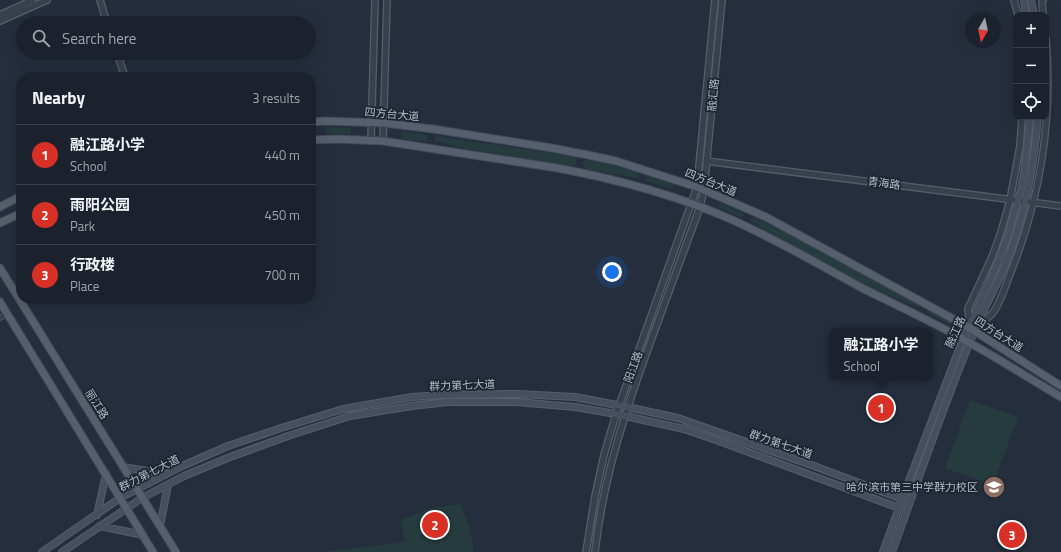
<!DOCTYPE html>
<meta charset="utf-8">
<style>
body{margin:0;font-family:"Titillium Web","Noto Sans SC",sans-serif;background:#242a36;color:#f1f3f6}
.controls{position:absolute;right:12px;top:12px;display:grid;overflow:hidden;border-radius:8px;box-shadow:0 4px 16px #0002}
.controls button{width:36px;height:36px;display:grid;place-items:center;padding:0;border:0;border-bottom:1px solid #393f4a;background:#1b222e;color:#f1f3f6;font:20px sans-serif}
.compass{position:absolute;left:965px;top:12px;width:36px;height:36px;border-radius:50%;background:#1b222e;box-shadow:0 4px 16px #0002;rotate:189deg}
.you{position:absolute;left:612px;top:272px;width:14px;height:14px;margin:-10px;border:3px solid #fff;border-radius:50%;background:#1a73e8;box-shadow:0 0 0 6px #1a73e833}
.badge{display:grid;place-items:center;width:26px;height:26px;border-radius:50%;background:#d93025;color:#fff;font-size:13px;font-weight:700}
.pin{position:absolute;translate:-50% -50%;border:2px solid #fff;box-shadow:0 1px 4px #0006}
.popup{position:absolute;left:829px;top:328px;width:104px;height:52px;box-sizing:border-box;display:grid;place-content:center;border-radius:8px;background:#1b222e;filter:drop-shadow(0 1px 3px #0005);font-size:13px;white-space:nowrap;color:#a0a4aa}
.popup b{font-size:15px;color:#f1f3f6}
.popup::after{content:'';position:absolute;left:50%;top:100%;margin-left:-8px;border:8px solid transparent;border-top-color:#1b222e}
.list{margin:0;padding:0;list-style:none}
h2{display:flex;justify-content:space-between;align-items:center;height:52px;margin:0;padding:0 16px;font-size:17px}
h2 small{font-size:13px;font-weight:400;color:#a0a4aa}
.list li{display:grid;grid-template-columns:26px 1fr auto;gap:12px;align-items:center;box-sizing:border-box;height:60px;padding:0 16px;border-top:1px solid #393f4a}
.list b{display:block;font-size:15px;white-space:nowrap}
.list p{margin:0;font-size:13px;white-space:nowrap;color:#a0a4aa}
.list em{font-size:13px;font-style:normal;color:#a0a4aa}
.icon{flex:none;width:22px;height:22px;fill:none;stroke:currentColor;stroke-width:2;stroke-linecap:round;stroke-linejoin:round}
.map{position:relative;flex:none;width:1061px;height:552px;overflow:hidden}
.search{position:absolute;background:#1b222e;box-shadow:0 4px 16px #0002;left:16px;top:16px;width:300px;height:44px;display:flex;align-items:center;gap:10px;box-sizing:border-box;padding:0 14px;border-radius:22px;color:#a0a4aa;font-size:15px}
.panel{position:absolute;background:#1b222e;box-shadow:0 4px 16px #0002;left:16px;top:72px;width:300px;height:232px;border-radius:16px}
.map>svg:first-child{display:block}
</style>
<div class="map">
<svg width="1061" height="552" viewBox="0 0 1061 552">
<rect width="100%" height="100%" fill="#242e3d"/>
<path fill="#263b3e" d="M326 127 351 128V134L327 133Z
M401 131 429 135 427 139V142L401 139Z
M435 136 577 157 575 166 563 165 456 147 452 145 435 141Z
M590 159 639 173 638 178 589 170 584 168 583 163 585 160Z
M647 176 674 184 673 189 646 181Z
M720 203 744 214 742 218 718 207Z
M753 217 770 225 785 231 891 287 920 305 918 307 873 289 778 238 750 221Z
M928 308 951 321 950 325 926 312Z
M970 400 1018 417 993 485 945 468Z
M461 504 470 530 474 552H324L405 542 401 520 431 508Z"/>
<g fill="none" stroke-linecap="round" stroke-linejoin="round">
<g stroke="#565e6b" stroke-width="6">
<path id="minor" d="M0 318 7 314"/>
</g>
<g stroke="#565e6b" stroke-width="8">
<path id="tertiary" d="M100 0 107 23
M1014 0 1018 15
M1043 0 1042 3 1043 15
M0 15 33 0
M0 21 47 0
M117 53 125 77
M371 140 375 0
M383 141 387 0
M706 161 1061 206
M970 323 968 309 992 257 1001 232 1010 200 1013 184 1020 146 1022 117
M977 326C981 323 987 319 991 315 999 307 1006 285 1010 274 1040 200 1053 119 1046 39
M586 552 595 496 604 455 616 414 697 187 715 0
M595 552C603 477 627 406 653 335 668 293 684 250 700 207L704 189 722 0"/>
</g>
<g stroke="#565e6b" stroke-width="8">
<path id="secondary" d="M1024 0 1026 15
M1031 0 1034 15
M123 467 166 474
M97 515 106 474
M100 526 143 535
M160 526 168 485
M42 552 120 498 180 467 228 446 281 428 343 409 412 397 443 395 517 394 575 397 627 407 678 418 814 466 902 499
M62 552 142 498 184 476 230 457 291 435 350 416 412 406 448 402H516L575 407 616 414 684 429 716 440 899 508
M883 552 902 499 963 339 989 284 1007 238 1021 190 1024 174 1030 117
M892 552C917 483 941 413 969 344 980 315 996 288 1008 259 1025 213 1034 166 1038 117"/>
</g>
<g stroke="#414956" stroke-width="9">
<path id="primary" d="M311 122 325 121 384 123 433 129 552 148 588 155 616 161 697 187 766 217 968 327 1061 386
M311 140 338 139 383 141 557 168C616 179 673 194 728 218 774 238 818 264 862 288 898 306 935 323 970 343 1001 360 1030 379 1061 397
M0 207 21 196
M0 223 21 213
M0 268 176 552
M0 302 153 552"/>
</g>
<use href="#minor" stroke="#38404d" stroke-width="4.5"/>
<use href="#tertiary" stroke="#38404d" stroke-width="5.5"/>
<use href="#secondary" stroke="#464f60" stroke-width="6"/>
<use href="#primary" stroke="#565f6d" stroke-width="7"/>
</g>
<defs>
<g id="school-disc" transform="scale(1.15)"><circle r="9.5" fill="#8d6e63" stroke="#1d2532"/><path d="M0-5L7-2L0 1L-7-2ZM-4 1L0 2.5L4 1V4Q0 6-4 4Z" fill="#fff"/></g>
</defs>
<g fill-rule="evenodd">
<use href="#school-disc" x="994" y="487"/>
</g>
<g text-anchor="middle" stroke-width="3.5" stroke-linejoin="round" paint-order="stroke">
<g font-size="11" fill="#b4bbc8" stroke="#1d2532">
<text transform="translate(713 95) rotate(-85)" y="4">融汇路</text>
<text transform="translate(392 114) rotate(5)" y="4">四方台大道</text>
<text transform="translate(711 182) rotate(22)" y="4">四方台大道</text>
<text transform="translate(884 183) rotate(7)" y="4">青海路</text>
<text transform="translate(955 332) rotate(-66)" y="4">融江路</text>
<text transform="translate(999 334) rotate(32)" y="4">四方台大道</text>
<text transform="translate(633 367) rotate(-70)" y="4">阳江路</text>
<text transform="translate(462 385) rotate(-2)" y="4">群力第七大道</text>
<text transform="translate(97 404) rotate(58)" y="4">丽江路</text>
<text transform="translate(781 444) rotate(19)" y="4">群力第七大道</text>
<text transform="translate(149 473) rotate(-27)" y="4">群力第七大道</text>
</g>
<g font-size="11" fill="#b4bbc8" stroke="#1d2532" text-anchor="end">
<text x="978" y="491">哈尔滨市第三中学群力校区</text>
</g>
</g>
</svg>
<div class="controls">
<button>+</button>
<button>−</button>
<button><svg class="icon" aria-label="locate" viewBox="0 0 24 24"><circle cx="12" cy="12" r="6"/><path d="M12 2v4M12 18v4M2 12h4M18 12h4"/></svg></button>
</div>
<svg class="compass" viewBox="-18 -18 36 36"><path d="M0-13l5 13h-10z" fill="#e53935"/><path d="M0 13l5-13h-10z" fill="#a0a4aa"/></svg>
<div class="you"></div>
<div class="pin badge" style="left:881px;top:408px">1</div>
<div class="popup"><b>融江路小学</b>School</div>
<div class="pin badge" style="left:435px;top:525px">2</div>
<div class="pin badge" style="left:1012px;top:535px">3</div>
<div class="search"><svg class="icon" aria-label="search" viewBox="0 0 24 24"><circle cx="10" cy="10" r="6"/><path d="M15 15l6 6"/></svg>Search here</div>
<section class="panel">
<h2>Nearby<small>3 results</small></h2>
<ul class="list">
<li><span class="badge">1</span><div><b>融江路小学</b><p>School</p></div><em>440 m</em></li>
<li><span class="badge">2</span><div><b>雨阳公园</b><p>Park</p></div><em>450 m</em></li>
<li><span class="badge">3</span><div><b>行政楼</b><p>Place</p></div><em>700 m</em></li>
</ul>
</section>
</div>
